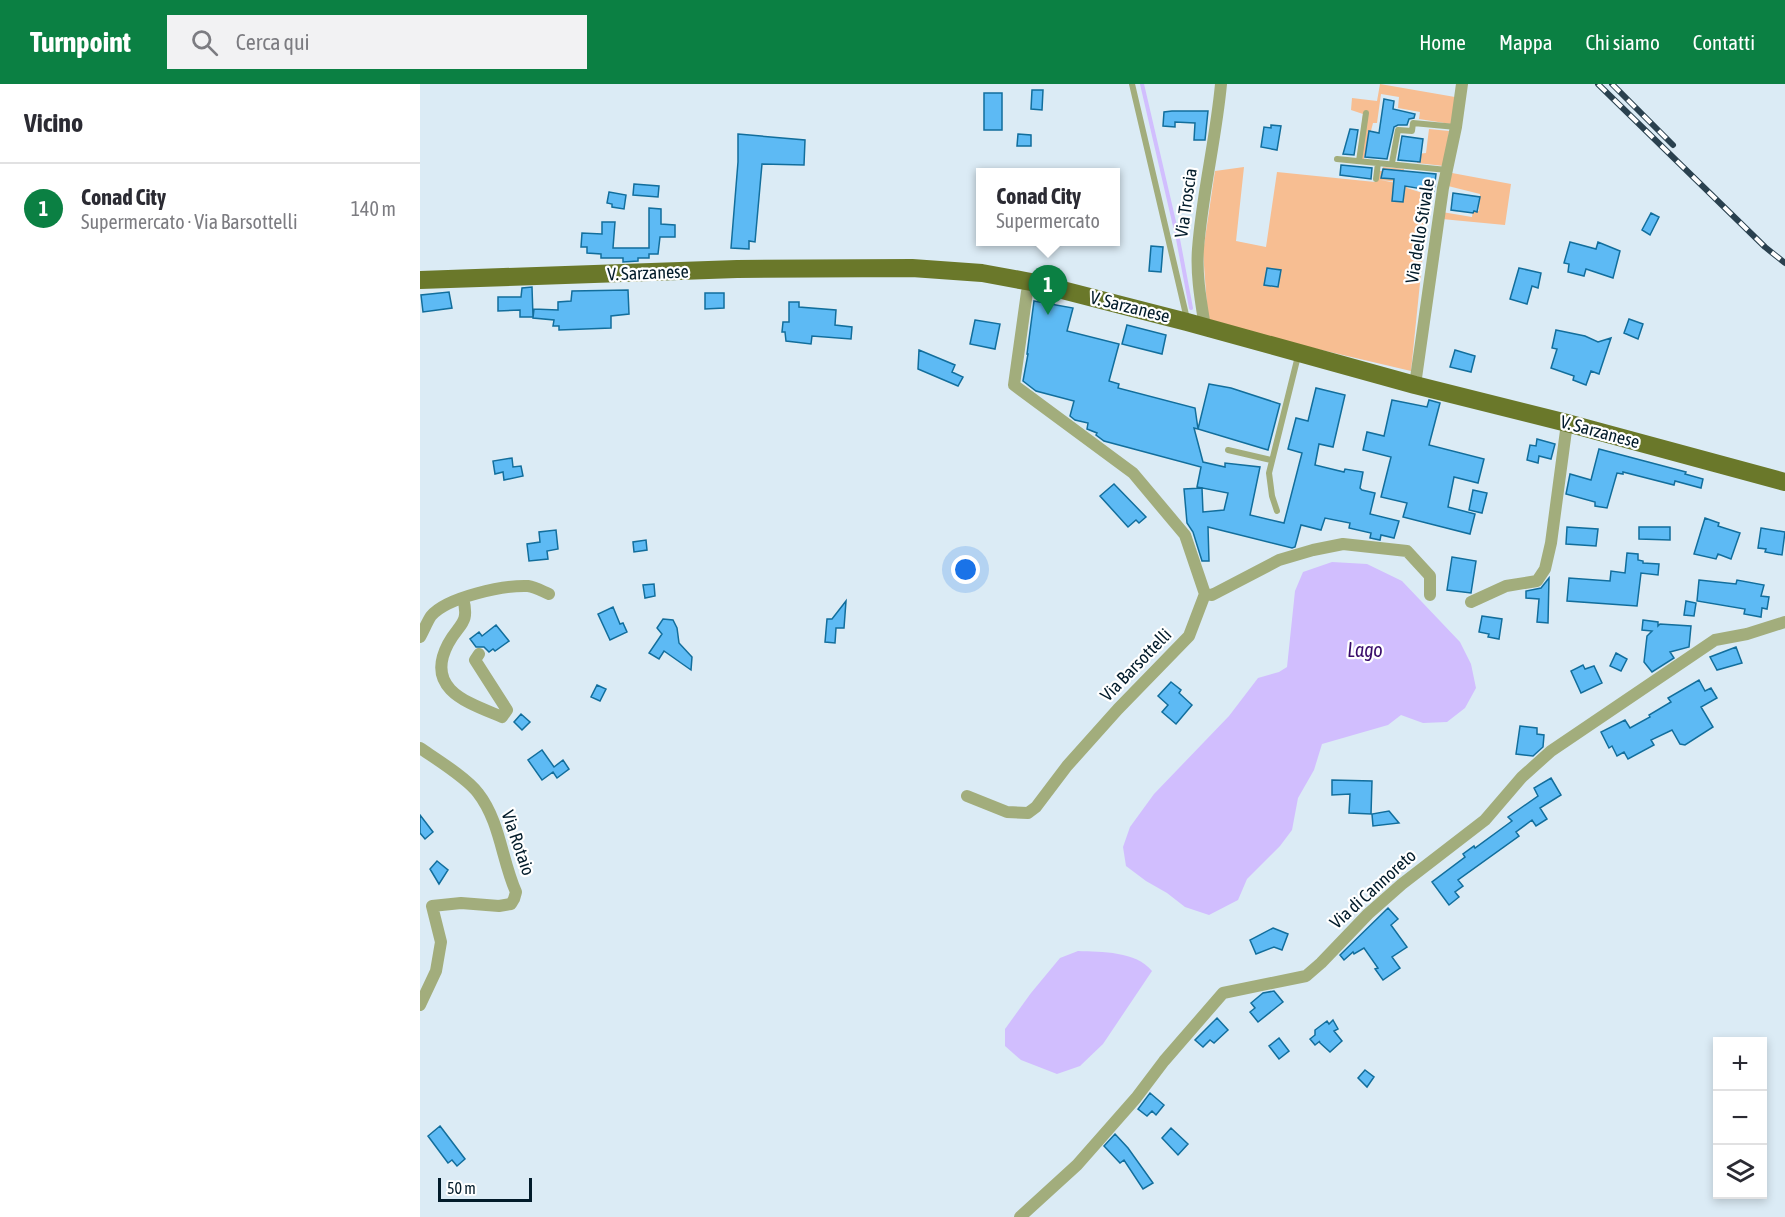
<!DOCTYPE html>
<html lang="it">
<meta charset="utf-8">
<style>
body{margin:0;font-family:"Asap Condensed",sans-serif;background:#f2f2f3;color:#2b2b33}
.controls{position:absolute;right:18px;bottom:18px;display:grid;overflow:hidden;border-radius:0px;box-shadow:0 3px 9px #0003}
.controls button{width:54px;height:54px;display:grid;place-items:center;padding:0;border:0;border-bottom:2px solid #e1e1e2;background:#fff;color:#2b2b33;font:30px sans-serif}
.scale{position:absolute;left:18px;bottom:15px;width:94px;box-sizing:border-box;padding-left:6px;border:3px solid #021b2a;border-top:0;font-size:16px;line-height:21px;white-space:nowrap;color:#021b2a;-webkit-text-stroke:4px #fff;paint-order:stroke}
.you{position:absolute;left:546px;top:486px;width:21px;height:21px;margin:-15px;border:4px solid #fff;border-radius:50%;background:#1a73e8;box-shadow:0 0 0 9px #1a73e833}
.badge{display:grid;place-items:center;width:39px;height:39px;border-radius:50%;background:#0b8043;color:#fff;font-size:20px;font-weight:700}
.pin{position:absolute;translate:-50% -50px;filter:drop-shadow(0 2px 3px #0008)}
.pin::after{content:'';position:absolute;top:32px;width:21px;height:18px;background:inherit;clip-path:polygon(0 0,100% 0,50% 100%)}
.popup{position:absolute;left:556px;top:84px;width:144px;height:78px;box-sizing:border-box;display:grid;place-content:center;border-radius:0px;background:#fff;filter:drop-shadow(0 2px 4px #0005);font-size:20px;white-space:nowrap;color:#7c7c81}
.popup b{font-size:22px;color:#2b2b33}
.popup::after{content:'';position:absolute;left:50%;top:100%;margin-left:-12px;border:12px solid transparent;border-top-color:#fff}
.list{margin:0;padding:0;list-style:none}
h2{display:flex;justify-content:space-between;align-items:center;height:78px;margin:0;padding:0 24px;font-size:26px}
h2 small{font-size:20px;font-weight:400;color:#7c7c81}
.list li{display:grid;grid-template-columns:39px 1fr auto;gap:18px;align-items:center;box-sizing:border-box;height:90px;padding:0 24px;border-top:2px solid #e1e1e2}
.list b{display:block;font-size:22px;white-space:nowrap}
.list p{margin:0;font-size:20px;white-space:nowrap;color:#7c7c81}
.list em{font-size:20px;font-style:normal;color:#7c7c81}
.icon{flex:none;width:33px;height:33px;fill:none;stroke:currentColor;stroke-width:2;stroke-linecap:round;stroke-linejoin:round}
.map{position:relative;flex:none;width:1365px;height:1133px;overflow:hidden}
header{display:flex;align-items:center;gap:36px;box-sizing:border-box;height:84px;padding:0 30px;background:#0b8043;color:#fff}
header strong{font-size:28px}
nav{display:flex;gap:33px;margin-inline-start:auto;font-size:21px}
.search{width:420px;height:54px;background:#f2f2f3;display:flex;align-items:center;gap:15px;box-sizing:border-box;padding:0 21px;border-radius:0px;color:#7c7c81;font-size:22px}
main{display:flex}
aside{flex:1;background:#fff}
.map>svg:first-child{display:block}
</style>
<header>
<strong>Turnpoint</strong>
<div class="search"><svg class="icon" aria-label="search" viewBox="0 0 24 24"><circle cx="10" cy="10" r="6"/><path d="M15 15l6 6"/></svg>Cerca qui</div>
<nav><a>Home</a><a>Mappa</a><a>Chi siamo</a><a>Contatti</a></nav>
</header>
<main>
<aside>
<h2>Vicino<small></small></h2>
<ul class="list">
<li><span class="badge">1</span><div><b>Conad City</b><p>Supermercato · Via Barsottelli</p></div><em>140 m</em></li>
</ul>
</aside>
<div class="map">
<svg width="1365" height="1133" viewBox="0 0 1365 1133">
<rect width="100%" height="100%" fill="#dbebf5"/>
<path fill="#f7be92" d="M960 0 1035 13 1031 40 999 35 1000 28 978 24 979 13 961 10 957 39H953L943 78 937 77 943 30 931 26 932 14 957 17Z
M1009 45 1029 47 1024 82 997 79V70L1006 69Z
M824 83 816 157 846 163 857 88 955 98 957 87H962L963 83 984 85 983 92 988 99 960 96 988 101 987 104 1009 111 991 287 876 260 788 235 783 168 795 87Z
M1032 89 1091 100 1085 141 1022 135V128L1052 133 1053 126 1059 127 1060 110 1028 102Z"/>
<path fill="#d1befe" d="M912 478 947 480 982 497 1040 558 1051 580 1056 604 1045 624 1027 638 1003 639 981 631 968 641 902 660 894 686 878 714 872 746 860 762 827 795 818 816 789 831 765 823 747 809 726 797 706 782 703 763 710 743 734 710 809 632 838 594 859 588 867 583 875 507 883 488Z
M658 867C682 868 716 867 732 887L683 960 660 982 637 990 601 976 585 962V945L611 909 640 874Z"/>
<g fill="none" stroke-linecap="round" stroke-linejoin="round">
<path stroke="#d1befe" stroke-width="4" d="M722 0 758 155 771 224"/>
</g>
<path fill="#5dbaf4" stroke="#126e9c" stroke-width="1.5" d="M612 6H623L622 26 611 25Z
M564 9H582V46H564Z
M964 15 974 17 973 25 995 30 994 34 989 35 987 41H978L974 43 967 75 945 73 949 47 959 49Z
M752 27H788L785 56H774L775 39 755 38V43L743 42 744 28Z
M851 41 861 42 857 66 841 63 844 43 851 44Z
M930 45 938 46 934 71 923 70Z
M318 50 385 56 384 81 342 80 335 158 329 157V165L311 164 318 78Z
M598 50 611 51V62H597Z
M982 52 1003 55 1000 78 978 76Z
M921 81 952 84 951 95 920 91Z
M963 85 1016 90 1014 107 985 102 983 118 972 117 974 95 961 94Z
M214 100 239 102 238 113 213 111Z
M189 108 206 111 204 125 192 123V120L187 119Z
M1033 109 1060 113 1057 128 1054 127 1053 129 1031 126Z
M229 124 241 125V140L255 141V153H240L238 170H229V174H218V177L203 178V174H181V170L167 169V163H161L162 149 182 150V138H195L193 164H229Z
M1231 129 1239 133 1230 151 1222 146Z
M1150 158 1176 165 1178 158 1200 167 1193 194 1166 185 1164 192 1148 188 1149 180 1144 179Z
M731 162 743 163 741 188 729 187Z
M847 184 861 186 858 203 844 201Z
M1099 184 1121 189 1118 204 1112 202 1107 220 1090 215Z
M112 203 113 233H100V226L78 227V213H101L102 204Z
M208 206 209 230 191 232V244L139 246V242H133L134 236 113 234 114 225 138 226V218L151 217 152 207Z
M29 208 32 224 3 228 1 211Z
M285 209H304V224L285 225Z
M614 217 653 224 647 247 699 260 689 297 699 300 698 304 775 324 778 345 774 344 783 378 805 383V379L840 383 830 431 864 439 882 369 868 365 876 334 888 337 896 304 925 311 913 363 899 360 895 381 924 388 925 385 943 388 940 404 942 406 955 409 950 430 979 437 974 454 961 451 960 456 950 454 951 449 929 444 930 439 905 434 901 446 881 441 875 463 872 464 788 443 789 477H782L773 448 767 439 764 405 782 404 783 428 804 426 808 409 777 403 781 383 684 357 676 351 677 349 667 345 668 339 655 336 650 332 654 317 616 307 603 297 608 270H607Z
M369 218H379V223L416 226 415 241 432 243 431 255 392 252 391 260 366 257 365 248H362L363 238H369Z
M1209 235 1223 240 1218 255 1204 249Z
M555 236 580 240 575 265 550 260Z
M707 241 746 251 742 270 702 260Z
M1136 246 1165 252 1178 258 1191 254 1179 290 1171 287 1166 301 1153 296 1154 292 1131 284 1137 265 1132 264Z
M499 266 535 281 532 288 543 293 538 302 498 285Z
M1035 266 1055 272 1051 288 1030 283Z
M789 300 811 304 860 320 848 366 778 345Z
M972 316 1007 323 1009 316 1020 319 1009 361 1064 375 1058 399 1034 393 1028 423 1055 430 1050 450 983 433 987 419 961 413 971 373 943 366 947 348 964 352Z
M1117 355 1135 360 1131 375 1119 372 1118 379 1107 376 1110 361 1116 362Z
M1179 365 1266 388 1265 390 1283 395 1281 404 1255 397 1254 401 1203 388V390L1197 389 1187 424 1175 422V418L1146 410 1150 390 1171 396Z
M92 374 93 383 101 382 103 392 84 396 83 388 75 390 73 377Z
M694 400 726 433 719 439 716 436 708 443 680 412Z
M1053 406 1067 409 1062 429 1049 426Z
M1285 434 1299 439 1298 442 1320 449 1311 475 1298 470 1296 475 1274 470Z
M1147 443 1178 445 1176 462 1146 460Z
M1219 443H1250V456L1219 455Z
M1341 444 1365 448 1362 471 1345 468 1346 465 1338 464Z
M136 446 138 465 127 467 128 475 109 477 107 460 120 458 119 448Z
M226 456 227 466 214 468 213 458Z
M1207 469 1218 470V476L1223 477V479L1239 480 1238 491 1221 489 1217 522 1147 517 1149 494 1190 497 1191 487 1205 489Z
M1032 473 1056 477 1051 509 1027 506Z
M1129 494 1128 539 1117 538 1119 515 1106 514V507L1121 504Z
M1279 496 1316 500 1317 496 1344 501 1341 512 1349 513 1347 525 1342 524 1341 533 1324 530 1325 525 1277 517Z
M234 500 235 512 225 514 223 501Z
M426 517 424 544H416L415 559 405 558 407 535H412Z
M1266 517 1276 519 1274 532 1264 531Z
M193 523 200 540 203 539 207 548 190 556 178 530Z
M1062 532 1082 535 1079 555 1068 553 1069 550 1059 548Z
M243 535 253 536 257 544 259 559 272 573 271 586 244 567 239 575 229 569 242 550 237 544Z
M1223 536 1238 538V542L1240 540 1271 542 1269 563 1250 568 1254 574 1232 588 1224 578 1227 552 1232 547 1222 546Z
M76 541 89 557 75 567 73 565 69 568 64 563H56L50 555 59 548 62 552Z
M1316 563 1322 579 1297 586 1290 573Z
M1196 569 1207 575 1201 587 1190 582Z
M1163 581 1165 585 1174 582 1182 599 1161 609 1151 587Z
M1279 596 1285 607 1291 604 1297 614 1281 623 1293 643 1265 661 1260 660 1252 646 1231 656 1234 661 1208 675 1204 668 1197 672 1192 662 1189 664 1181 648 1205 636 1210 644 1230 633 1229 631 1251 618 1248 614Z
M751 598 761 606 759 609 772 621 756 640 742 628 748 621 738 612Z
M177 601 186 605 180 617 171 613Z
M101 630 110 638 102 646 94 638Z
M1100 642 1117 644V650L1124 651 1123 663 1113 672 1096 670Z
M122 666 134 683 143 676 149 685 137 694 133 688 122 696 108 676Z
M1131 694 1141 711 1120 724 1127 735 1116 742 1112 736 1096 748 1099 752 1038 796 1043 802 1035 808 1039 813 1029 821 1012 798 1045 773 1043 770 1054 762 1055 764 1092 737 1088 733 1118 712 1114 704Z
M912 696 952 697 951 730 929 729 930 710 912 711Z
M969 727 979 739 953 742 952 730Z
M0 731 13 748 5 755 0 749Z
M17 777 28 786 19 800 10 785Z
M968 824 978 835 971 841 987 863 972 873 980 884 963 896 955 885 958 884 944 864 934 870 933 868 924 876 920 871Z
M853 844 868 850 862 866 854 863 836 870 830 856Z
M854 907 863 918 838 938 830 928 835 924 831 919 843 909Z
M797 934 808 946 794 959 790 956 783 963 775 956Z
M913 936 918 945 914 947 922 957 910 968 899 958 900 957 895 961 890 955 895 951V946L907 937 909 940Z
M859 954 869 967 859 975 849 962Z
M945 986 954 993 947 1003 938 994Z
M730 1009 744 1021 736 1031 732 1027 727 1032 718 1025Z
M20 1042 45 1075 37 1082 32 1076 28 1079 8 1052Z
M751 1044 768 1060 758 1071 742 1054Z
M695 1050 708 1064 733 1099 723 1105 704 1076 700 1079 684 1062Z"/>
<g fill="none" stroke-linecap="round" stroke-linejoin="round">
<path stroke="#a2ad7c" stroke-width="6" d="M712 0 767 235
M917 75 1027 86
M939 77 946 29
M972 79 978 46 992 47 993 39 1036 43
M956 95 958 79
M808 366 851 376
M857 427 852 412 849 389 878 272"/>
<path stroke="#a2ad7c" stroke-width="12" d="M785 243C781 218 776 191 778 165 782 110 796 55 801 0
M995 301 1023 104 1036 43 1042 0
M785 510 792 511 859 476 893 466 923 460 987 467 1010 492V511
M43 514C50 541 39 539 28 560 4 606 49 619 82 633L87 626 55 576 59 570
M1051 518 1086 502 1117 497 1125 485 1131 459 1147 339
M0 553C4 546 7 538 11 532 27 513 84 501 108 502 115 503 122 507 129 510
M0 664C16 675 47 694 58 709 80 737 82 777 96 808L94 815 91 820 79 822 41 819 12 822 21 858 16 887 0 921
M547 712 587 728 608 729 616 723 647 682 698 625 769 552 785 510 765 451 713 389 594 301 607 208 611 198
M600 1133 657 1081 716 1014 744 977 803 909 886 892 901 879 948 830 982 800 1065 736 1102 693 1131 667 1295 556 1327 550 1365 538"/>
<path stroke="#6a782a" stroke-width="18" d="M0 196 317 185 492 184 562 189 611 198 767 238 995 301 1147 339 1365 398"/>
<g stroke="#2a414f" stroke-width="6">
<path id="rail" d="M1178 0 1345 163 1365 179
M1192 0 1253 61"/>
</g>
<use href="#rail" stroke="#fff" stroke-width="4" stroke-dasharray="11" stroke-linecap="butt"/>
</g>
<g text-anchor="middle" stroke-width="4.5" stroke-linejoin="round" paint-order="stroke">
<g font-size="18" fill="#021b2a" stroke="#fff">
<text transform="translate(766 119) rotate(-82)" y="6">Via Troscia</text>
<text transform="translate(1000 147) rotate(-81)" y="6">Via dello Stivale</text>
<text transform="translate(228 189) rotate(-2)" y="6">V. Sarzanese</text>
<text transform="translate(710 223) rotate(14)" y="6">V. Sarzanese</text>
<text transform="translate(1180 348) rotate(15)" y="6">V. Sarzanese</text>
<text transform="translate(716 581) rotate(-46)" y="6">Via Barsottelli</text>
<text transform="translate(98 759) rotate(71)" y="6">Via Rotaio</text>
<text transform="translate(953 805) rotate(-42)" y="6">Via di Cannoreto</text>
</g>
<g font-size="20" font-style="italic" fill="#390c6a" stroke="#fff">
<text x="945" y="573">Lago</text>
</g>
</g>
</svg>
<div class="controls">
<button>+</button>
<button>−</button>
<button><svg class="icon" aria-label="layers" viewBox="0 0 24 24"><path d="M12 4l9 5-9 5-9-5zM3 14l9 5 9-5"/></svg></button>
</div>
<div class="scale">50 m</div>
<div class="you"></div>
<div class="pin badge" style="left:628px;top:231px">1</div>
<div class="popup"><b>Conad City</b>Supermercato</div>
</div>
</main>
